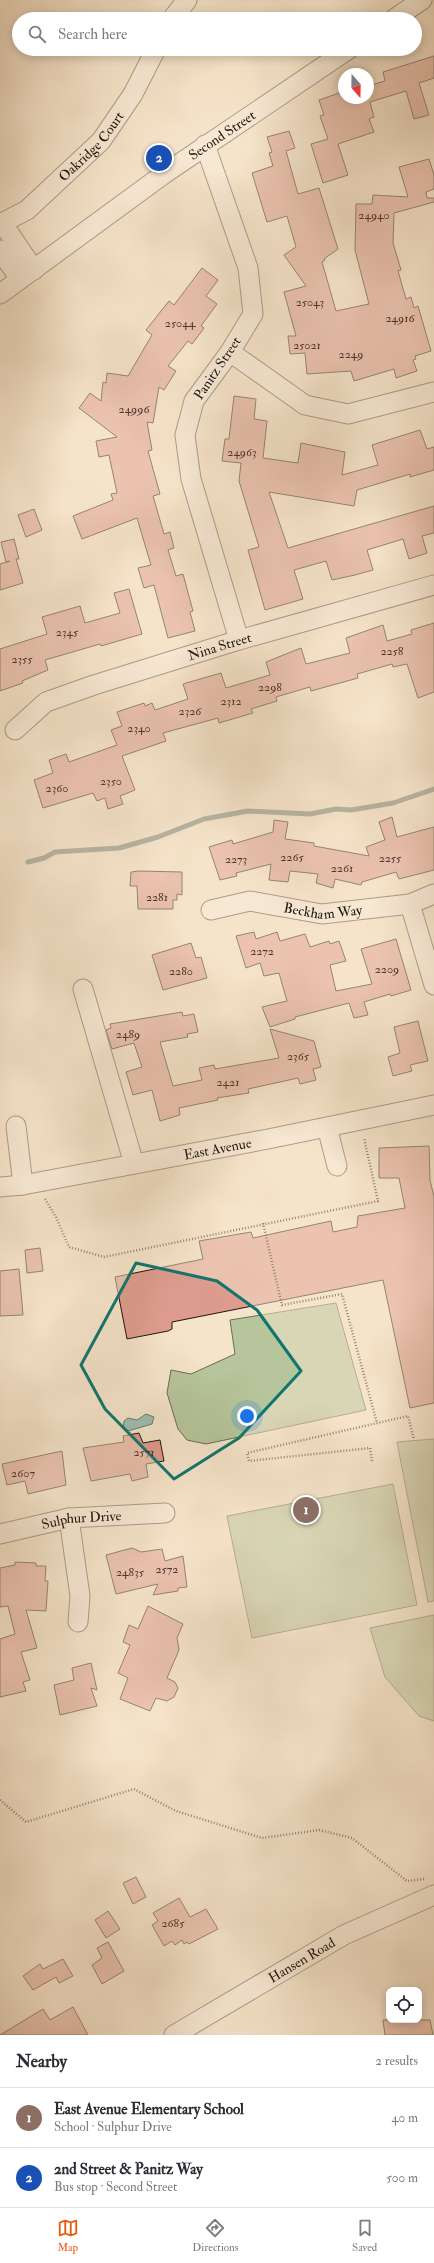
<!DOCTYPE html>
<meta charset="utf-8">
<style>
body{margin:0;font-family:"IM FELL Double Pica",serif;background:#f2f2f3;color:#2b2b33}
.controls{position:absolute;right:12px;bottom:12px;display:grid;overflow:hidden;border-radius:8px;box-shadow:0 2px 10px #0003}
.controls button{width:36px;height:36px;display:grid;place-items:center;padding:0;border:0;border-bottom:1px solid #e1e1e2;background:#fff;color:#2b2b33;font:20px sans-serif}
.compass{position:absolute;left:338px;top:68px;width:36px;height:36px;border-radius:50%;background:#fff;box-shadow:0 2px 10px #0003;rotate:160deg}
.you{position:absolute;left:247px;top:1416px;width:14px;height:14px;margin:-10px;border:3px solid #fff;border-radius:50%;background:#1a73e8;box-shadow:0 0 0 6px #1a73e833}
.badge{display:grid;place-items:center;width:26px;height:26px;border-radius:50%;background:#ea580c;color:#fff;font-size:13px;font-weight:700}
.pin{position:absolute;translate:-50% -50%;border:2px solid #fff;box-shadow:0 1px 4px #0006}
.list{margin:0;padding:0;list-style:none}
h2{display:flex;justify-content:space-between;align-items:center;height:52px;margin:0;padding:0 16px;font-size:17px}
h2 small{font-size:13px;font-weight:400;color:#7c7c81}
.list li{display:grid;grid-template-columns:26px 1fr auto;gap:12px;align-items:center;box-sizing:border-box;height:60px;padding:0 16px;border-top:1px solid #e1e1e2}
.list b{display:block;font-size:15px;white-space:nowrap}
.list p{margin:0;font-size:13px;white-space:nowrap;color:#7c7c81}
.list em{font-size:13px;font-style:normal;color:#7c7c81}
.icon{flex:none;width:22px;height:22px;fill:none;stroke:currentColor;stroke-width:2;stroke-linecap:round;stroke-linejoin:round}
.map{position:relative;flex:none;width:434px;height:2035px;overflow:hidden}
.search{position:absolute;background:#fff;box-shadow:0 2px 10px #0003;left:12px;right:12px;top:12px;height:44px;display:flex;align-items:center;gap:10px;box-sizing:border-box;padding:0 14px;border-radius:22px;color:#7c7c81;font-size:15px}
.sheet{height:172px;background:#fff}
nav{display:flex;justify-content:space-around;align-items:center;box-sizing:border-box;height:56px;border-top:1px solid #e1e1e2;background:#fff;font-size:11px;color:#7c7c81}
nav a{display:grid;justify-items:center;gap:2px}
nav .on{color:#ea580c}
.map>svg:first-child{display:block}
</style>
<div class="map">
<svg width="434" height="2035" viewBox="0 0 434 2035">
<rect width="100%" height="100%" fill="#f5e4ca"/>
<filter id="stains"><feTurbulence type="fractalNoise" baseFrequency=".005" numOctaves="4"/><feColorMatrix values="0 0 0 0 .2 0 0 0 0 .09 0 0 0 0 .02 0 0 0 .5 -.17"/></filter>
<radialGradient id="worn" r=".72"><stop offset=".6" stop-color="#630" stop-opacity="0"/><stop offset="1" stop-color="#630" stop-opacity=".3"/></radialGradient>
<path fill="#b6c59b" stroke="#6a6c54" d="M336 1303 366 1410 206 1444 187 1440 178 1429 167 1393 171 1370 191 1374 235 1354 230 1320Z
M434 1439V1601L428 1602 397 1442Z
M393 1484 417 1605 252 1638 227 1516Z
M434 1615V1721L419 1716 385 1677 370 1628Z"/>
<path fill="#9cbfb4" stroke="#6a7a71" d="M146 1414 154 1417 152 1424 128 1431 123 1429 124 1421 128 1418 137 1420Z"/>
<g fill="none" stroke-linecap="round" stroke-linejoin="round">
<path stroke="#6a7a71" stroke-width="5" d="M28 862 44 858 55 852 119 848 158 837 204 819 248 811 310 814 336 809 351 810 393 803 434 789"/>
</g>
<path fill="#de9c8e" stroke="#1e130d" d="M434 56V78L419 83 429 115 414 119 406 91 370 102 374 117 369 119 374 132 338 144 348 175 323 183 311 144 328 139 320 116 324 115 319 100 342 92 344 98H368V86L385 81 383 72Z
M289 131 295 148 286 151 298 194 319 188 338 249 324 259 325 260 322 262 336 311 369 304 355 250 356 204H372L373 195 408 197 399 167 429 159 434 175V189L426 192 427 198H434V202L394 213 393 243 401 270 398 271 406 299 411 297 414 308 418 306 431 351 415 356 416 359 413 360 417 371 396 378 394 369 354 381 351 371 307 374 305 353 290 354 288 336H296L284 292 306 286 284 255 296 247 287 216 267 222 252 173 273 166 269 153 272 152 267 137Z
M202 268 218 280 206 296 217 304 201 326 204 328 192 344 188 341 168 366 176 371 164 390 159 387 153 423 147 422 152 450 148 451 160 494 153 496 164 534 170 532 174 548 168 550 176 576 183 574 193 611 190 612 195 631 168 638 154 585 144 588 138 568 151 565 137 518 82 539 73 516 113 500 111 494 117 493 109 455 99 457 96 441 117 437 79 408 90 393 101 401 103 382 106 383 107 373 128 376 152 335 146 330 169 301 174 305Z
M234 396 256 399 254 419 267 421 263 458 298 463 301 443 345 452 342 475 378 465 372 445 420 430 427 449 434 447V470L410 477V474L357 490 354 506 269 492 288 548 434 506V533L422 536 427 553 409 559 403 539 367 550 373 570 355 575 332 580 326 561 294 570 303 599 265 610 248 550 259 547 239 481 241 463 222 461 225 439H229Z
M34 509 42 530 26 537 18 515Z
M14 539 19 559H16L23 583 0 590V564L10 561 6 562 1 542Z
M129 589 142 634 101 646 100 644 45 660 48 670 22 681 23 683 0 691V649L47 634 42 617 80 606 85 623 120 613 114 593Z
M434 623V692L418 698 407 664 393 667 392 664 357 674 358 678 311 691 310 687 276 697 277 701 251 709 253 713 219 723 218 718 163 733 166 741 122 756 135 790 120 796 123 804 108 809 105 798 97 801 93 793 43 808 34 780 53 773 49 760 66 754 69 762 117 745 111 730 122 726 117 712 144 703 145 706 152 703 155 710 188 699 183 684 221 673 226 688 270 675 266 662 301 648 306 664 350 653 346 638 383 625 387 641 412 634 411 630Z
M392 817 397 837 434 827V870L399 879 396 872 362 882 361 885 335 879 333 888 316 883 318 874 290 871 288 882 269 880 271 864 236 873 237 876 220 880 209 847 232 840 233 844 273 832 274 820 288 822 285 839 314 843V846L369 856 366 847 385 840 379 822Z
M139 871 182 872V895L177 894V900H173V909H138L137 886H130L131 872Z
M254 932 256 939 277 932 280 941 305 934 310 947 329 941 330 944 339 941 346 961 330 965 336 991 372 984 361 949 396 939 411 990 391 996 390 994 364 1002 368 1015 354 1018 349 1003 295 1017V1019L270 1027 262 1007 287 1001 279 973 264 976 260 963 246 968 236 936Z
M191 943 196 958 201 957 207 978 163 990 152 955Z
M182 1012 183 1016 194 1014 198 1032 187 1034 188 1037 160 1042 173 1086 202 1080 199 1068 214 1065 215 1069 279 1058 270 1029 314 1041 321 1067 313 1069 316 1080 300 1084 298 1078 248 1089 249 1093 217 1098 218 1100 179 1108 180 1115 160 1121 152 1090 133 1095 126 1072 142 1067 134 1043 112 1049 106 1030 111 1028 110 1024Z
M418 1021 428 1061 410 1065 412 1071 393 1076 388 1057 400 1053 394 1027Z
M429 1146 430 1180 434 1197V1403L410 1408 383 1280 172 1322V1329L168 1331 127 1339 115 1277 203 1259 199 1241 251 1232 253 1238 331 1221 333 1232 357 1227 358 1216 405 1208 399 1178H379V1148Z
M40 1248 43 1271 27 1273 25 1250Z
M19 1269 23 1315 0 1316V1271Z
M139 1433 143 1443 160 1440 164 1461 146 1464 148 1477 132 1481 130 1474 91 1481 83 1448 124 1442 123 1436Z
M62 1451 66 1485 28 1494 25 1481 7 1485 2 1464Z
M132 1548 141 1552 162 1549 165 1561 183 1556 187 1587 178 1588V1591L153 1595 158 1584 116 1594 106 1555Z
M15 1562 36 1563V1566H46L45 1581H48L46 1611 26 1610 37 1648 21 1652 30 1680 23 1682 26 1691 0 1697V1639L15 1634 8 1606 0 1607V1568L15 1565Z
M148 1606 183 1624 177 1638 179 1650 167 1678 175 1682 178 1688 174 1697 167 1701 156 1698 150 1711 120 1699 128 1678 118 1673 130 1645 123 1642 129 1625 138 1629Z
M91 1663 97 1690 91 1688 97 1706 60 1715 54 1685 74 1680 72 1668Z
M136 1877 146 1897 133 1904 123 1883Z
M179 1898 190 1917 206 1909 218 1929 189 1944 187 1942 184 1944 182 1940 175 1945 172 1941 164 1946 152 1925 158 1921 153 1913Z
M108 1911 120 1929 106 1938 95 1920Z
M108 1942 124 1971 102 1984 92 1965 102 1958 97 1948Z
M63 1959 73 1976 59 1983 56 1977 33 1990 23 1976 40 1964 43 1969Z
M73 2007 88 2035H0L43 2009 50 2020Z
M383 2020H430L433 2035H385Z"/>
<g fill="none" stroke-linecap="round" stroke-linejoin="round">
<g stroke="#54473c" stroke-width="21">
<g id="minor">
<path d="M172 19 187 0"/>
<path d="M394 19 422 0"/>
<path d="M205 145 248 268 253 314 230 352 194 401 185 435 191 479 239 640"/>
<path id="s1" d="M0 224 27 210 101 141 133 94 156 49"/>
<path d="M3 224 34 270"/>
<path d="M0 250 20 279"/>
<path id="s2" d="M0 294 164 174 349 49"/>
<path d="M230 352 305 405 348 414 434 392"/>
<path id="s3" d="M15 730 46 702 94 685 239 640 434 585"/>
<path d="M410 904 434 985"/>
<path id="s4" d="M211 910 250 901 322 914 410 904 434 894"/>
<path d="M83 989 134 1164"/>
<path d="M16 1126 23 1185"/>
<path d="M327 1127 337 1166"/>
<path id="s5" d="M0 1187 23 1185 268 1139 434 1105"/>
<path d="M69 1518 80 1596 78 1622"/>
<path id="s6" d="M0 1534 69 1518 165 1513"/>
<path id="s7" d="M174 2035 344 1935 434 1895"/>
</g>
</g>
<path stroke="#1e130d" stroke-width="2.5" stroke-dasharray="1 2" stroke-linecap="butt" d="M45 1199 56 1217 69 1247 104 1257 378 1201 364 1138
M263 1223 282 1305 342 1294 377 1423
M372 1461 370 1448 249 1461 247 1453 408 1416 414 1440
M0 1800 26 1822 134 1789 176 1811 262 1838 319 1830 352 1838 407 1881 424 1879"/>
<use href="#minor" stroke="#f8eddd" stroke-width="19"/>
</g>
<path d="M0 0H434V2035H0ZM136 1263 217 1281 257 1310 301 1371 239 1438 174 1479 105 1409 81 1365Z" fill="#f5e4ca" fill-opacity=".55" fill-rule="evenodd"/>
<path fill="none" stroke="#0f766e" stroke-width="3" stroke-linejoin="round" d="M136 1263 217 1281 257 1310 301 1371 239 1438 174 1479 105 1409 81 1365Z"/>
<g text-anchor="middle" stroke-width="3" stroke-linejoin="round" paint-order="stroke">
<g font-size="12" fill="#4e352d">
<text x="374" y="219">24940</text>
<text x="310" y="306">25043</text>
<text x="400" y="322">24916</text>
<text x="180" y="327">25044</text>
<text x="307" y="349">25021</text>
<text x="351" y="358">2249</text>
<text x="134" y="413">24996</text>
<text x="242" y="456">24963</text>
<text x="67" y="636">2345</text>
<text x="392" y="655">2258</text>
<text x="22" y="663">2355</text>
<text x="270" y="691">2298</text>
<text x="231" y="705">2312</text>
<text x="190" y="715">2326</text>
<text x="139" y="732">2340</text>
<text x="111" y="785">2350</text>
<text x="57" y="792">2360</text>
<text x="292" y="861">2265</text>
<text x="390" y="862">2255</text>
<text x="236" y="863">2273</text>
<text x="342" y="872">2261</text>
<text x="157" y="901">2281</text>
<text x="262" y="955">2272</text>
<text x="387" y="973">2209</text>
<text x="181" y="975">2280</text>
<text x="128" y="1038">2489</text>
<text x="298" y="1060">2365</text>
<text x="228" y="1086">2421</text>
<text x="144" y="1456">2571</text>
<text x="23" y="1477">2607</text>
<text x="167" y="1573">2572</text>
<text x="130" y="1576">24835</text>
<text x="173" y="1927">2685</text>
</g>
<g font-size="14" fill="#1e130d" stroke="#f8eddd">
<text dy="5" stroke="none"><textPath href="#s2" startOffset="273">Second Street</textPath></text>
<text dy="5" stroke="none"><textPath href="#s1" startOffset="121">Oakridge Court</textPath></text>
<text transform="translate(217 368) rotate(-56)" y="5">Panitz Street</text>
<text dy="5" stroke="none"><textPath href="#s3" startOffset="224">Nina Street</textPath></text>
<text dy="5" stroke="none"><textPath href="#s4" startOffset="114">Beckham Way</textPath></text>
<text dy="5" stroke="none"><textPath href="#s5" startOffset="221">East Avenue</textPath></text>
<text dy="5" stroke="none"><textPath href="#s6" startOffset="83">Sulphur Drive</textPath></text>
<text dy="5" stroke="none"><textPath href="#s7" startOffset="148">Hansen Road</textPath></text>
</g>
</g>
<rect width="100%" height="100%" filter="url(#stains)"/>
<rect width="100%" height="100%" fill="url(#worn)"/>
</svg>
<div class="controls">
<button><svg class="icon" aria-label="locate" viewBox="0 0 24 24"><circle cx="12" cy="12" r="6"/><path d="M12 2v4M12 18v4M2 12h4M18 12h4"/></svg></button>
</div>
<svg class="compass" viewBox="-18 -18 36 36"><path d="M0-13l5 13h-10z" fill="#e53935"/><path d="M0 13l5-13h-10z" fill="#7c7c81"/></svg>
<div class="you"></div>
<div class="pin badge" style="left:306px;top:1510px;background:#8d6e63">1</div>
<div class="pin badge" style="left:159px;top:158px;background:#1a4fb4">2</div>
<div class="search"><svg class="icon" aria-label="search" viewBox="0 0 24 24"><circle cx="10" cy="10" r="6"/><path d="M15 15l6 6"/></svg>Search here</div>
</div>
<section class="sheet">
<h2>Nearby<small>2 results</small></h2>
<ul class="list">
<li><span class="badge" style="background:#8d6e63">1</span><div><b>East Avenue Elementary School</b><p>School · Sulphur Drive</p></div><em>40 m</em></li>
<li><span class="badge" style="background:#1a4fb4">2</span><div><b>2nd Street &amp; Panitz Way</b><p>Bus stop · Second Street</p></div><em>500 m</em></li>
</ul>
</section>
<nav>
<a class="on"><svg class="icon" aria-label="map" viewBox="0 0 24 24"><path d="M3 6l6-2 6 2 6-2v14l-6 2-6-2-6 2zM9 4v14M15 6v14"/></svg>Map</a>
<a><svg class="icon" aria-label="directions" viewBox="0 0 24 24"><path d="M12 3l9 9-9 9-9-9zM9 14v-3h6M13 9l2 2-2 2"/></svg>Directions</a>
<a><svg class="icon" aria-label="saved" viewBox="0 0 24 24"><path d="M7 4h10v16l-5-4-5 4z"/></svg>Saved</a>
</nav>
